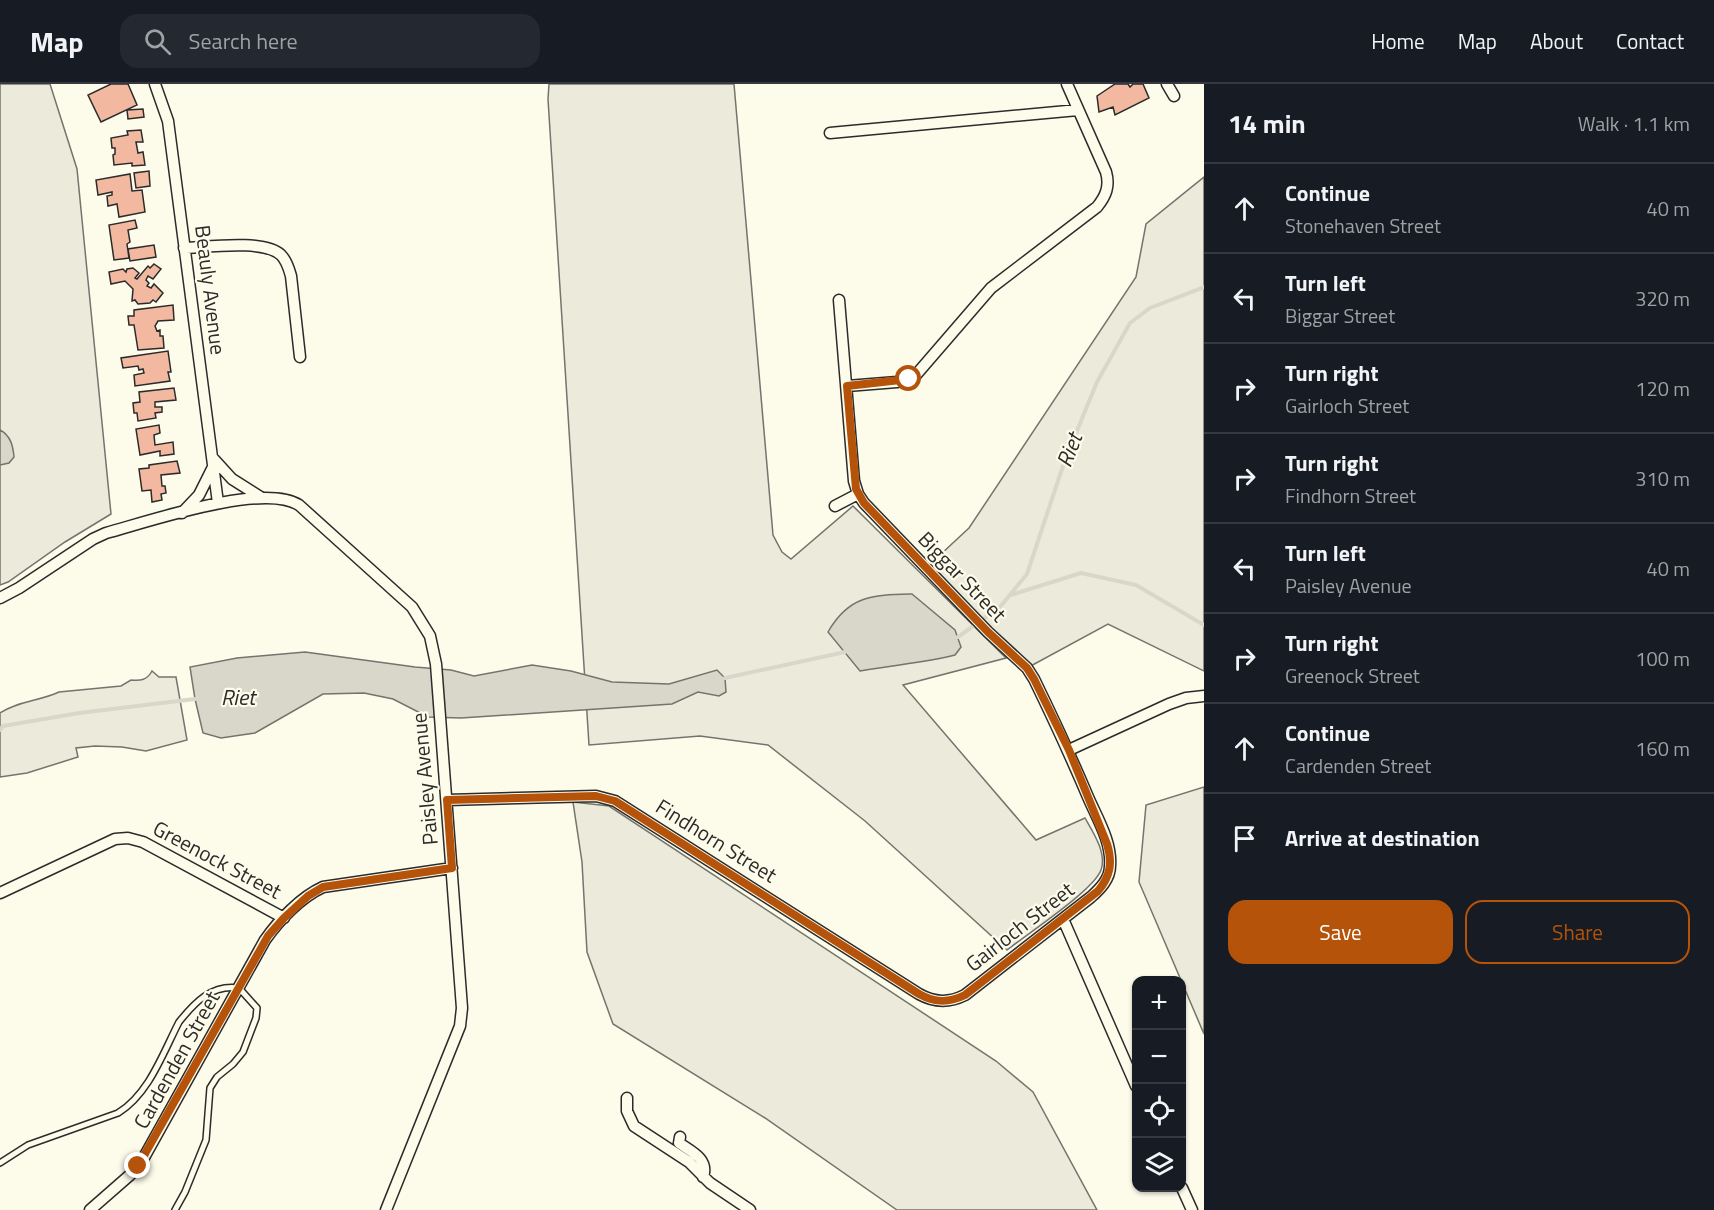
<!DOCTYPE html>
<meta charset="utf-8">
<style>
body{margin:0;font-family:"Titillium Web",sans-serif;background:#242831;color:#f1f3f6}
.controls{position:absolute;right:18px;bottom:18px;display:grid;overflow:hidden;border-radius:12px;box-shadow:0 2px 4px #0004}
.controls button{width:54px;height:54px;display:grid;place-items:center;padding:0;border:0;border-bottom:2px solid #363941;background:#171b24;color:#f1f3f6;font:30px sans-serif}
.stop{position:absolute;width:18px;height:18px;margin:-14px;border:4px solid #b45309;border-radius:50%;background:#fff}
.stop.end{background:#b45309;border-color:#fff;box-shadow:0 2px 6px #0008}
.list{margin:0;padding:0;list-style:none}
h2{display:flex;justify-content:space-between;align-items:center;height:78px;margin:0;padding:0 24px;font-size:26px}
h2 small{font-size:20px;font-weight:400;color:#9ea1a6}
.list li{display:grid;grid-template-columns:39px 1fr auto;gap:18px;align-items:center;box-sizing:border-box;height:90px;padding:0 24px;border-top:2px solid #363941}
.list b{display:block;font-size:22px;white-space:nowrap}
.list p{margin:0;font-size:20px;white-space:nowrap;color:#9ea1a6}
.list em{font-size:20px;font-style:normal;color:#9ea1a6}
.actions{display:flex;gap:12px;padding:18px 24px}
.actions a{flex:1;padding:14px 0;border:2px solid #b45309;border-radius:18px;text-align:center;font-size:21px;color:#b45309}
.actions .main{background:#b45309;color:#fff}
.icon{flex:none;width:33px;height:33px;fill:none;stroke:currentColor;stroke-width:2;stroke-linecap:round;stroke-linejoin:round}
.map{position:relative;flex:none;width:1204px;height:1126px;overflow:hidden}
header{display:flex;align-items:center;gap:36px;box-sizing:border-box;height:84px;padding:0 30px;background:#171b24;border-bottom:2px solid #363941}
header strong{font-size:28px}
nav{display:flex;gap:33px;margin-inline-start:auto;font-size:21px}
.search{width:420px;height:54px;background:#242831;display:flex;align-items:center;gap:15px;box-sizing:border-box;padding:0 21px;border-radius:18px;color:#9ea1a6;font-size:22px}
main{display:flex}
aside{flex:1;background:#171b24}
.map>svg:first-child{display:block}
</style>
<header>
<strong>Map</strong>
<div class="search"><svg class="icon" aria-label="search" viewBox="0 0 24 24"><circle cx="10" cy="10" r="6"/><path d="M15 15l6 6"/></svg>Search here</div>
<nav><a>Home</a><a>Map</a><a>About</a><a>Contact</a></nav>
</header>
<main>
<div class="map">
<svg width="1204" height="1126" viewBox="0 0 1204 1126">
<rect width="100%" height="100%" fill="#fdfbea"/>
<path fill="#ecebdb" stroke="#74746e" stroke-width="1.5" d="M0 0H50L77 85 111 430 65 458 8 498 0 501Z
M549 0H734L773 451 782 468 791 475 853 422 1006 574 903 601 1036 756 1085 734C1093 748 1107 769 1101 786 1094 806 1026 851 1007 866L865 737 768 661 700 652 589 661 548 15Z
M1204 93V587L1108 540 1027 584 926 484 969 444 1136 193 1146 140Z
M152 587 159 593H176L187 656 146 667 122 663 95 662 76 664 78 673 27 689 0 693V629C18 617 40 617 59 608L121 602 131 596C141 597 147 596 152 587Z
M1204 703V950L1139 798 1146 721Z
M573 718 609 722 996 977 1033 1008 1097 1126H897L765 1034 613 940 587 868 582 778Z"/>
<path fill="#d8d7c9" stroke="#74746e" stroke-width="1.5" d="M0 346C11 352 13 362 14 373L9 379 0 381Z
M912 510 955 546 961 563 955 571C924 579 892 581 860 587L828 548C849 511 873 511 912 510Z
M305 568 415 583 451 586 474 592 532 581 571 587 612 598 669 600 717 586 725 594 726 608 719 612 698 608 672 620 461 634 428 633 393 615 364 609 323 610 255 649 221 654 203 649 195 615 190 583 237 574Z"/>
<g fill="none" stroke-linecap="round" stroke-linejoin="round">
<path stroke="#d8d7c9" stroke-width="4" d="M1011 511 1081 489 1136 501 1204 541
M958 553 1000 523 1027 490 1065 376 1097 298 1130 239 1150 224 1204 203
M725 594 845 568
M0 646 3 642 79 629 195 615"/>
</g>
<path fill="#f2b8a0" stroke="#2b2b2b" stroke-width="1.5" d="M111 0H128L137 21 101 38 88 11Z
M1115 0H1128L1130 3 1133 0H1143L1149 14 1115 31 1113 23 1099 28 1097 12Z
M143 25 144 33 128 35 127 26Z
M141 46 143 58H136L138 69 143 68 145 81 132 82V79L114 81 113 71 115 70V64H112L111 54 128 51 127 47Z
M149 87 150 102 136 104 134 89Z
M130 90 132 107 142 106 145 128 119 133 117 120 108 122 107 112 112 111V108L98 111 96 96Z
M135 136 137 144 128 146 130 158 127 160 129 174 114 176 109 141Z
M154 161 156 173 130 177 128 165Z
M154 180 161 185 153 195 148 192 146 196 149 199 147 202 151 204 154 200 163 209 156 218 153 216 150 219 138 220 135 216 132 217 133 205 125 197 111 200 109 188 123 185 126 188 127 185 133 184 139 189 135 194 137 195 148 182 150 184Z
M173 221 174 236 158 237 155 242 157 247 160 246V252H163L164 264 138 266 134 241H129L128 232H134V226Z
M168 267 171 288H168L170 297 135 302 134 291 144 289 143 285 139 286 138 282 123 284 121 274Z
M174 304 176 316 155 318V323H162V328L155 329 156 334 138 337 137 329H134L133 319 140 318 139 308Z
M159 341 160 349 154 351 155 361 173 358 174 370 160 372V367L140 371 136 345Z
M177 377 180 389 161 391 162 402H165L166 409 161 410 162 416 152 418 151 406 142 407 139 385 149 384V381Z"/>
<g fill="none" stroke-linecap="round" stroke-linejoin="round">
<g stroke="#2b2b2b" stroke-width="8">
<path id="service" d="M0 1079 28 1061 118 1029C149 1010 163 969 179 938 195 918 212 900 239 904L257 924 256 934 243 968 233 980 217 993 210 1004 206 1056 185 1108 175 1126"/>
</g>
<g stroke="#2b2b2b" stroke-width="13">
<path id="minor" d="M155 0 168 37 218 419
M1167 0 1174 12
M830 49 1078 26
M184 164C208 163 264 155 281 171 287 177 289 185 291 192L300 273
M847 302 897 298 915 292 991 204 1097 123C1106 112 1110 102 1106 88L1067 0
M212 373 232 395 262 414
M835 422 858 410
M182 429 199 411 213 383
M0 514 19 504 93 455 106 449C147 438 263 398 299 421L412 523 430 552 436 580 462 924 460 942 386 1126
M1069 666 1169 620 1186 614 1204 612
M447 716 596 712 615 717 919 910C935 919 949 919 965 911L1091 813C1100 805 1110 795 1110 782 1112 758 1097 734 1088 713 1071 673 1053 634 1034 595L1027 584 988 548 864 419 858 410 854 397 839 216
M0 809 115 755 128 754 143 758 284 834
M1063 835 1136 1002
M627 1014V1027L634 1042 689 1078 710 1099 750 1126
M680 1053 679 1059C692 1068 709 1075 703 1093
M1182 1104 1192 1126
M90 1126 130 1091 142 1077 265 856C279 836 301 813 323 803L452 784"/>
</g>
<use href="#service" stroke="#fdfbea" stroke-width="5"/>
<use href="#minor" stroke="#fdfbea" stroke-width="10"/>
</g>
<g fill="none" stroke-linecap="round" stroke-linejoin="round">
<path stroke="#b45309" stroke-width="8" d="M138 1082 268 852 284 834 308 812 323 803 452 784 447 716 596 712 615 717 919 910C935 919 949 919 965 911L1098 807C1110 793 1113 779 1107 760L1069 666 1034 595 1027 584 988 548 864 419 856 405 847 302 909 295"/>
</g>
<g text-anchor="middle" stroke-width="4.5" stroke-linejoin="round" paint-order="stroke">
<g font-size="21" fill="#2b2b2b" stroke="#fdfbea">
<text transform="translate(210 206) rotate(83)" y="7">Beauly Avenue</text>
<text transform="translate(962 493) rotate(46)" y="7">Biggar Street</text>
<text transform="translate(425 695) rotate(-95)" y="7">Paisley Avenue</text>
<text transform="translate(716 757) rotate(32)" y="7">Findhorn Street</text>
<text transform="translate(217 776) rotate(28)" y="7">Greenock Street</text>
<text transform="translate(1020 843) rotate(-38)" y="7">Gairloch Street</text>
<text transform="translate(177 976) rotate(-61)" y="7">Cardenden Street</text>
</g>
<g font-size="22" font-style="italic" fill="#2b2b2b" stroke="#fdfbea">
<text transform="translate(1069 366) rotate(-69)" y="8">Riet</text>
<text x="238" y="621">Riet</text>
</g>
</g>
</svg>
<div class="controls">
<button>+</button>
<button>−</button>
<button><svg class="icon" aria-label="locate" viewBox="0 0 24 24"><circle cx="12" cy="12" r="6"/><path d="M12 2v4M12 18v4M2 12h4M18 12h4"/></svg></button>
<button><svg class="icon" aria-label="layers" viewBox="0 0 24 24"><path d="M12 4l9 5-9 5-9-5zM3 14l9 5 9-5"/></svg></button>
</div>
<div class="stop" style="left:909px;top:295px"></div>
<div class="stop end" style="left:138px;top:1082px"></div>
</div>
<aside>
<h2>14 min<small>Walk · 1.1 km</small></h2>
<ul class="list">
<li><svg class="icon" aria-label="ahead" viewBox="0 0 24 24"><path d="M12 20V5M6 11l6-6 6 6"/></svg><div><b>Continue</b><p>Stonehaven Street</p></div><em>40 m</em></li>
<li><svg class="icon" aria-label="left" viewBox="0 0 24 24"><path d="M17 20v-9H6M10 6l-5 5 5 5"/></svg><div><b>Turn left</b><p>Biggar Street</p></div><em>320 m</em></li>
<li><svg class="icon" aria-label="right" viewBox="0 0 24 24"><path d="M7 20v-9h11M14 6l5 5-5 5"/></svg><div><b>Turn right</b><p>Gairloch Street</p></div><em>120 m</em></li>
<li><svg class="icon" aria-label="right" viewBox="0 0 24 24"><path d="M7 20v-9h11M14 6l5 5-5 5"/></svg><div><b>Turn right</b><p>Findhorn Street</p></div><em>310 m</em></li>
<li><svg class="icon" aria-label="left" viewBox="0 0 24 24"><path d="M17 20v-9H6M10 6l-5 5 5 5"/></svg><div><b>Turn left</b><p>Paisley Avenue</p></div><em>40 m</em></li>
<li><svg class="icon" aria-label="right" viewBox="0 0 24 24"><path d="M7 20v-9h11M14 6l5 5-5 5"/></svg><div><b>Turn right</b><p>Greenock Street</p></div><em>100 m</em></li>
<li><svg class="icon" aria-label="ahead" viewBox="0 0 24 24"><path d="M12 20V5M6 11l6-6 6 6"/></svg><div><b>Continue</b><p>Cardenden Street</p></div><em>160 m</em></li>
<li><svg class="icon" aria-label="arrive" viewBox="0 0 24 24"><path d="M6 21V4h12l-3 4 3 4H6"/></svg><div><b>Arrive at destination</b></div></li>
</ul>
<div class="actions"><a class="main">Save</a><a>Share</a></div>
</aside>
</main>
